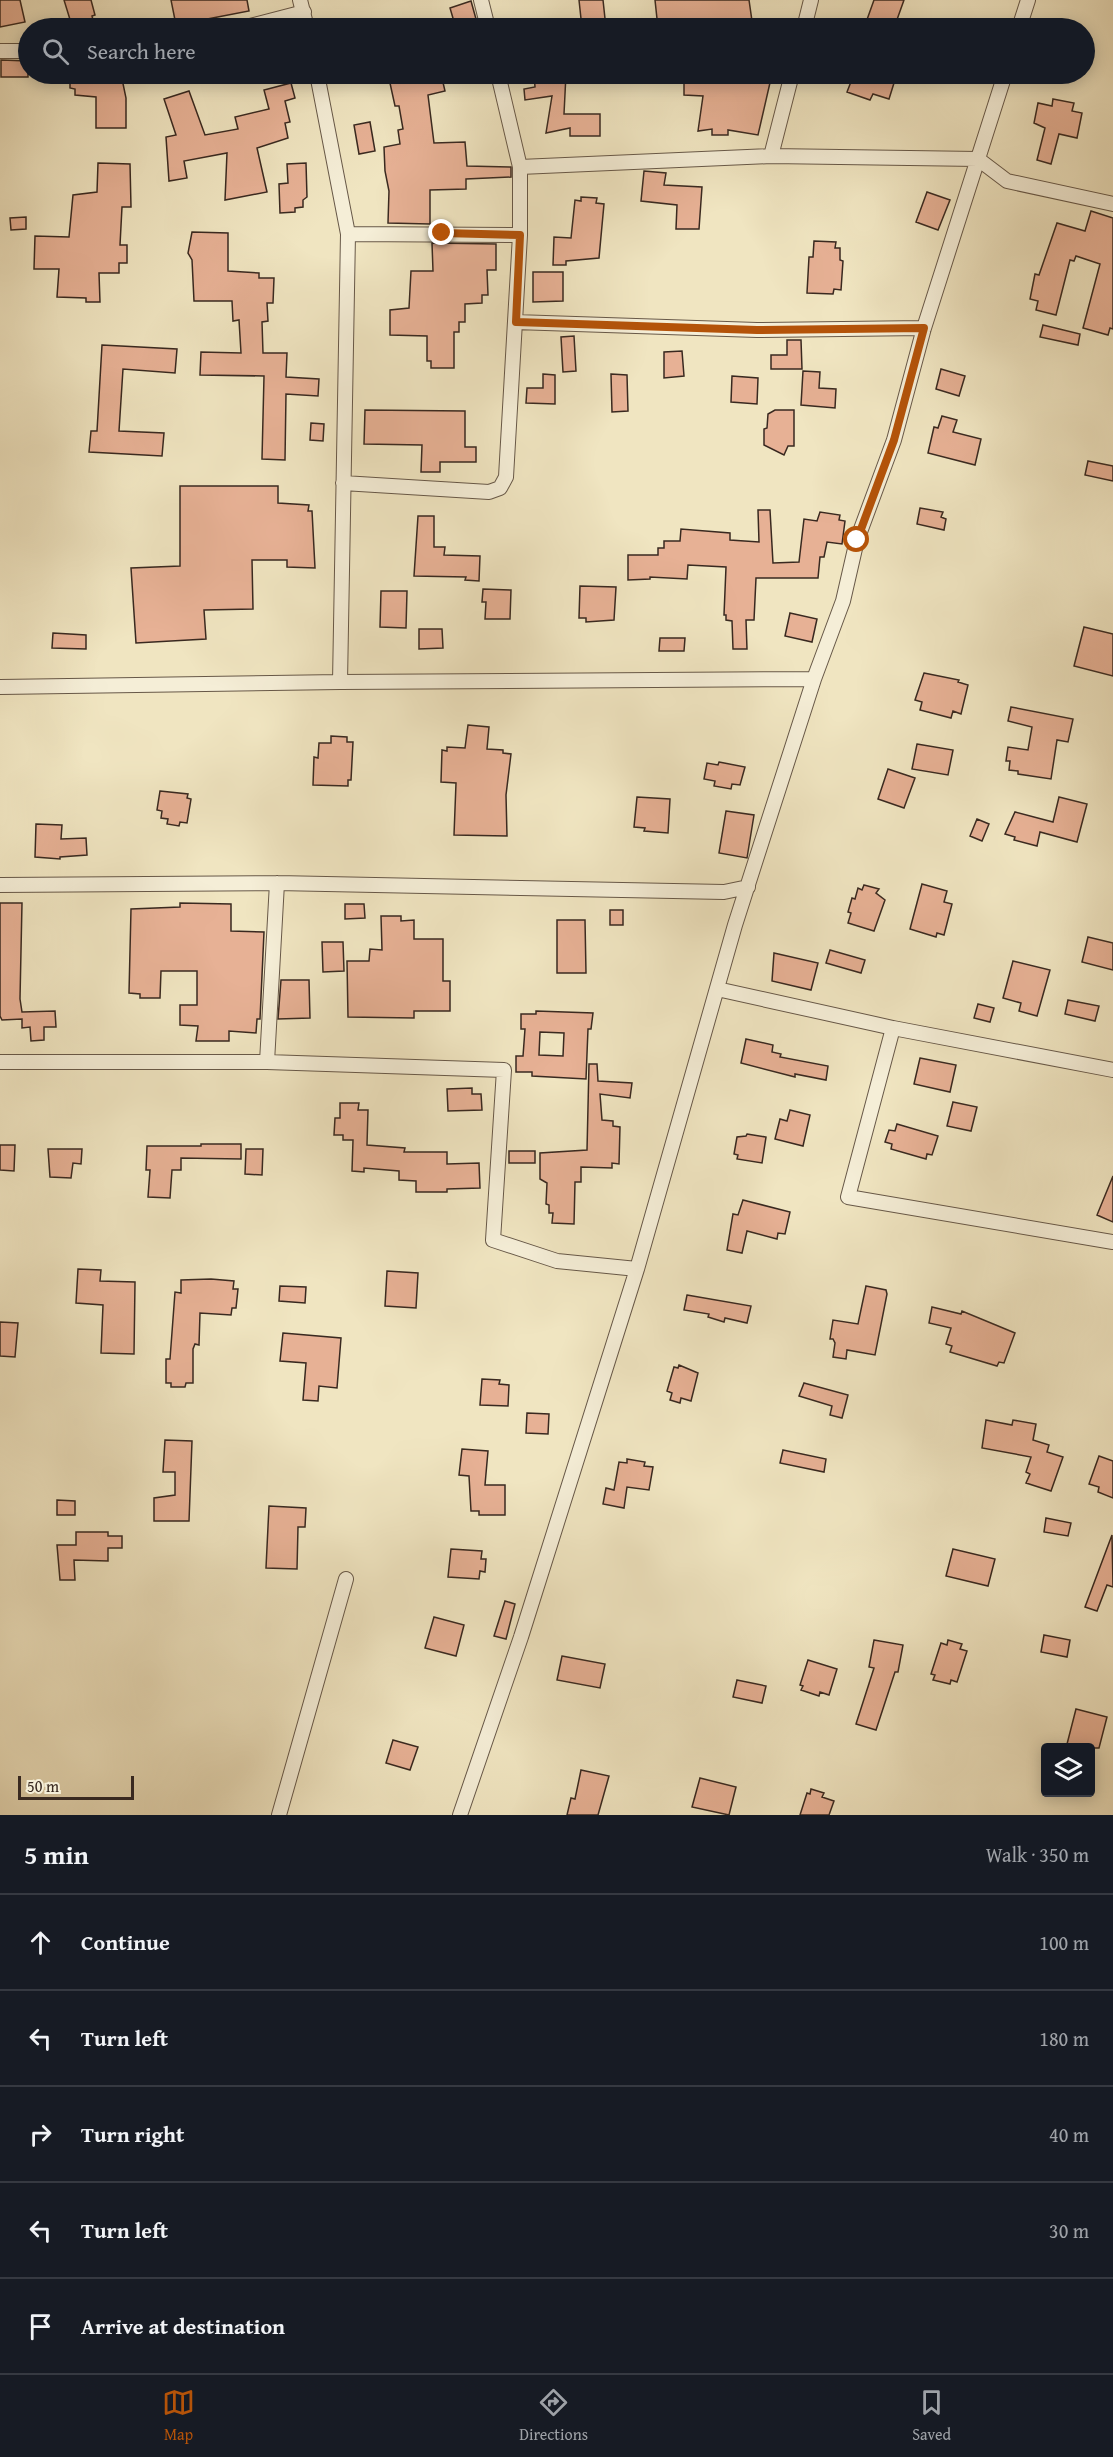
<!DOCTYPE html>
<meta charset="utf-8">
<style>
body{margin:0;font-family:"Gentium Book Plus",serif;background:#20242c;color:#f1f3f6}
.controls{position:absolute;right:18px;bottom:18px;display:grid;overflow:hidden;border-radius:6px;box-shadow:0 3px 15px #0003}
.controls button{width:54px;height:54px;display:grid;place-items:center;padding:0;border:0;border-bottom:2px solid #363941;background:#171b24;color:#f1f3f6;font:30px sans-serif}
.scale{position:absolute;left:18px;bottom:15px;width:116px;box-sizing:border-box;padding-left:6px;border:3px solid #392920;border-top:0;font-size:16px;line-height:21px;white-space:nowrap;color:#392920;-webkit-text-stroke:4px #f5eed7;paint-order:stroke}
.stop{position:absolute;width:18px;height:18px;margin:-14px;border:4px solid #b45309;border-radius:50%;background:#fff}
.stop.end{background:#b45309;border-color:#fff;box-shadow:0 2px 6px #0008}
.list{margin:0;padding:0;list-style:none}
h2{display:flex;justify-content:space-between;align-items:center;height:78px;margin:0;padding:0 24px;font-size:26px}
h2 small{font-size:20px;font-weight:400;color:#9ea1a6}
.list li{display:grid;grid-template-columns:39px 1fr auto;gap:18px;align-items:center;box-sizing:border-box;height:96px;padding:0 24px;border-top:2px solid #363941}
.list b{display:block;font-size:22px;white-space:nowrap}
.list em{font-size:20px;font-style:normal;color:#9ea1a6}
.icon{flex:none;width:33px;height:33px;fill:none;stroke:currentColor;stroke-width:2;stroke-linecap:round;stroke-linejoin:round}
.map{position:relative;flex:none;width:1113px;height:1815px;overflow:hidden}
.search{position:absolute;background:#171b24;box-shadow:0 3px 15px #0003;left:18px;right:18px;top:18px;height:66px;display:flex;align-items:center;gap:15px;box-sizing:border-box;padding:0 21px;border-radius:33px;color:#9ea1a6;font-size:22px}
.sheet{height:558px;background:#171b24}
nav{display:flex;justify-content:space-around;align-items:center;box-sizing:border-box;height:84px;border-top:2px solid #363941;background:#171b24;font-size:16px;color:#9ea1a6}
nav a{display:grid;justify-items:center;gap:3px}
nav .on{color:#b45309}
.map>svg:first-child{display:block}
</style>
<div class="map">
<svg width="1113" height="1815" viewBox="0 0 1113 1815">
<rect width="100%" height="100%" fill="#f0e5c1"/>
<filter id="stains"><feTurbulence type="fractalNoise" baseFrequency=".00333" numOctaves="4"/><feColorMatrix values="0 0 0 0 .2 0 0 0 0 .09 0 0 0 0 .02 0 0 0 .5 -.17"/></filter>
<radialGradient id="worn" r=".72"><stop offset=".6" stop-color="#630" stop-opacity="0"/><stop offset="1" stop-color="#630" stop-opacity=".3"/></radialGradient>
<path fill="#e7b195" stroke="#392920" stroke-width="1.5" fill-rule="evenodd" d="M0 0H20L25 22 0 27Z
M64 0H91L95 15 92 16 93 20 72 26Z
M171 0H247L249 11 176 25Z
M579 0H603L606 28H582Z
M655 0H749L753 28H738V25L706 28H658Z
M874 0H904L894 28H864Z
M471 1 476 19 455 25 450 8Z
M1 60 28 61V77H1Z
M70 74H121L126 98V128H96V97L75 95V89L70 88Z
M388 74H441L445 91 428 95 434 143 465 142 467 166 511 167V177L466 179V189L430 190V224L388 223 389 191 385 171 384 147 400 144 398 130 403 129 399 106H395Z
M534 74H566L564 114H600V136H570V128L546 133 552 96 525 100 524 89 535 87Z
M684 74H772L758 135 728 130V135H712V129L698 131 703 96 684 95Z
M854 74H881L879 79 894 83 889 99 873 94 870 100 847 92Z
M291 83 295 98 285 101 290 122 285 123 288 138 257 148 267 192 225 200 227 153 184 161 187 178 169 181 166 137 176 135 164 99 189 91 205 135 238 129 235 117 269 109 264 90Z
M1053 99 1074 103 1072 111 1082 113 1077 138 1059 134 1051 164 1037 160 1045 128 1034 123 1038 103 1052 106Z
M370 122 375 151 359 154 354 125Z
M98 163 130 164 131 207H122L120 245H127V263H119V273H99L100 302H86V298L57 297 59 269H34L35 236 69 237 73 195 97 192Z
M306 163 307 197 303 200V207L295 208V212L280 213 279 184 288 183 287 164Z
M644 171 666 173 664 185 702 187 699 229H676L677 205 641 201Z
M927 192 950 200 938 230 916 222Z
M581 197 597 198 596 203 604 204 599 258 566 261V265H553L554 237 571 238 575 200 581 201Z
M1091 211 1113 218V329L1110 328 1108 335 1083 328 1100 264 1076 256 1074 261 1070 260 1056 315 1036 310 1038 301 1030 299 1035 274 1039 275 1057 223 1085 231Z
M26 217V229L11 230 10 218Z
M192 232 228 233V271L259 273V278H274L273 303H267L268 321 262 322 263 353H287L286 377 319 379 318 396 286 394 285 460 262 459 264 376 200 375 201 352 241 353 239 320 233 321 232 301H194L192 260 188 253Z
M814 241 836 242 835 248H840V260L843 261 841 290 834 289 833 294 807 293 809 257H813Z
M432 243 496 244V270H487L488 295H482V303L465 304V322H459V332H454V368H431V361H427V336L390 335V310L409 308 411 271H433Z
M533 272H563V301L533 302Z
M1043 325 1080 334 1078 345 1040 337Z
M574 336 576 371 563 372 561 337Z
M787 340H801L802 369H771V355H787Z
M102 345 177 349 175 373 123 369 119 431 164 433 162 456 89 452 91 431H97Z
M682 351 684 376 664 378V352Z
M941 369 965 376 959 396 936 389Z
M803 371 820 372 819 388 836 389 835 408 801 405Z
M543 374 555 375V404L526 403 527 388H543Z
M611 374 627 375 628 411 612 412Z
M732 376 758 378 757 404 731 402Z
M365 410 465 411V447H476V462H440V472H421L422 445 364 444Z
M775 410H794V446H788L784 455 764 445V429L767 428 768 414Z
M942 416 957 420 953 432 981 439 975 465 928 453 934 427 938 428Z
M311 423 324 424 323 441 310 440Z
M1088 461 1113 466V481L1085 475Z
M180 486H278V503L309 505 308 511H312L315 568 287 567V560H252L253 609 204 610 206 639 136 643 131 568 180 566Z
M920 508 943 512 941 517 946 519 944 530 917 524Z
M758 510H770L773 563 799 562 804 519 817 521 820 512 840 515 839 520 845 521 842 544 827 542 824 557H820L818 578H756L754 620H746L747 649H733L732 621 726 620V615H724L726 567 688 565 687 579 650 577V579L628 580V555H658V548H664V541H680L681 529 730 533V540L759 542Z
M418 516H434V547H445L444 555 480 556 479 581 465 580 466 577 414 576Z
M580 586 616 587 614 620 586 622V618H579Z
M483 589 511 590 510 619H485L486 602H482Z
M381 591H407L406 628 380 627Z
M790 613 817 619 812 642 785 636Z
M1084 627 1113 634V676L1074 666Z
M419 629H442L443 648 419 649Z
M53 633 86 635V649L52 648Z
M660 638H685L684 651H659Z
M924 673 959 680 958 682 968 685 961 714 953 711 951 718 920 710 922 702 915 700Z
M1011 707 1073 719 1068 742 1057 740 1051 779 1018 774V771L1009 770 1010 761H1006L1008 747 1028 750 1032 727 1008 721Z
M468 725 489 727 487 749 503 750V753L511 754 506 795 507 836 454 835 456 783 441 782 442 750 447 751V747L465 748Z
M331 736 347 737V742H353L351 780H348V786L313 785 314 757 318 758 319 743H331Z
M917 744 953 750 948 775 912 769Z
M719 762 745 767 740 785 732 784 731 789 714 786 715 781 704 779 707 763 718 765Z
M888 769 915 778 904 808 878 799Z
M160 791 188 794 187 798 191 799 187 823 180 822 179 826 167 824 168 819 161 818 162 811 157 810Z
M637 797 670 799 668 833 644 831 645 828 634 827Z
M1059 797 1087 804 1077 842 1040 832 1037 846 1014 840 1015 837 1005 834 1015 812 1053 822Z
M726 811 754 815 747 858 719 853Z
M977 819 989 824 982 841 970 836Z
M36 824 62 825 61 839 86 838 87 855 60 857V859L35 857Z
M922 884 947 891 944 902 952 904 944 935 937 933 936 937 910 929Z
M864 885 879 889 876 893 885 900 874 931 848 923 851 913 848 912 852 898 855 899 858 888 862 890Z
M0 903H22L20 999 22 1012 55 1011 56 1027H44V1040L31 1041 30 1027 22 1028V1019L2 1020 0 1016Z
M180 903 231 904V931L264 932 260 1019H257L256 1033 229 1031V1041H196L198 1026 180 1025V1005H197V971H161L160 998H140V994L129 993 131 909 180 907Z
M345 904H364L365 918 345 919Z
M610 910H623V925H610Z
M381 916H401V921L414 920V939H443V981H450V1011H414V1018L348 1017 347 961H369L370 949 382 950Z
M557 920H585L586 973H557Z
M1088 937 1113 943V970L1082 962Z
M322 942H343L344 971 323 972Z
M830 950 865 960 861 973 826 963Z
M774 953 818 963 811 990 772 981Z
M1013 961 1050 970 1037 1016 1019 1011 1021 1003 1003 998Z
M281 980H309L310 1018 278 1019Z
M1068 1000 1099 1006 1095 1021 1065 1014Z
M978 1004 994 1008 990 1022 974 1018Z
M536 1011 593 1013 591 1029H588L586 1079 532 1076V1072H516V1056H523L525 1029H521V1014H536ZM540 1032 564 1033 563 1056 539 1055Z
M746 1039 773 1045 772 1052 781 1054 780 1057 828 1066 826 1080 795 1074V1077L741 1063Z
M920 1058 956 1065 950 1092 914 1084Z
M589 1064H597L598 1081 632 1083 630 1098 600 1094 602 1120 613 1121V1126L620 1127 619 1164 612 1163V1168L581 1167V1182H575L574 1224 552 1223 553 1213H549V1205L546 1204 547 1183 540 1179V1153L587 1150Z
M472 1088V1094H481L482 1110 448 1111 447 1089Z
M953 1102 977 1107 971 1131 947 1126Z
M340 1103H359L358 1110H368L367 1145 405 1148 404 1152H447V1164L479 1163 480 1188 447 1189V1192H416V1181L399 1180V1171L364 1168V1172L352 1171 353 1140H343V1135H334L335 1118H340Z
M790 1110 810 1115 803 1146 775 1139 780 1119 787 1121Z
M897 1124 938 1136 932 1155 927 1154 926 1159 891 1149 892 1144 885 1142 889 1130 895 1131Z
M747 1134 766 1137 762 1163 737 1159 738 1155 734 1154 737 1137 746 1136Z
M201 1144H241V1159L181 1158V1170H172L170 1198 148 1197 150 1170H146L147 1146H201Z
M0 1145H15L14 1171 0 1170Z
M48 1149H82L81 1164 73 1163 71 1178 50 1177Z
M246 1149H263L262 1175 245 1174Z
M509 1151H535V1163H509Z
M1113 1176V1222L1097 1215Z
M743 1200 790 1212 785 1234 778 1233 777 1239 747 1231 742 1253 727 1250 733 1214 738 1215Z
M78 1269 101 1270 100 1281 135 1282 134 1354 101 1353 103 1305 76 1303Z
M387 1271 418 1273 416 1308 385 1306Z
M211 1279 234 1281 233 1289H238L236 1308H232L231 1315 200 1313 199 1345 195 1344 193 1349V1383H186L185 1387H171V1383H166V1359H170L175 1292 181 1293V1280Z
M280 1286 306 1287 305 1303 279 1301Z
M866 1286 886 1290 887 1294 875 1355 847 1350 846 1359 833 1357 835 1343 833 1339H830L833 1320 858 1324Z
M687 1295 751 1306 747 1323 725 1318 724 1322 708 1317 709 1314 684 1310Z
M932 1307 961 1314 962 1311 1015 1333 1004 1363 999 1362 997 1366 950 1352 952 1346 946 1344 951 1328 929 1323Z
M0 1322 18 1323 15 1357 0 1356Z
M283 1333 341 1338 337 1388 319 1386 318 1401 303 1400 306 1363 280 1361Z
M679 1365 698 1373 691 1401 681 1398 680 1403 670 1400 672 1393 667 1391 674 1367 678 1368Z
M482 1379 500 1380 499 1384 509 1385 508 1406 480 1405Z
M804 1383 848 1395 842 1418 830 1415 832 1406 799 1396Z
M527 1413 549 1414 548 1434 526 1433Z
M986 1420 1012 1425 1013 1420 1036 1424 1033 1440 1049 1445 1047 1452 1063 1457 1051 1491 1026 1483 1030 1474 1026 1472 1031 1457 982 1448Z
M165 1440 192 1441 189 1521H154V1498L175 1495V1472H163Z
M462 1449 488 1451 485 1485H505V1515H479V1511H471L469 1476 459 1475Z
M783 1450 826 1459 824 1472 780 1463Z
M1099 1456 1113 1461V1498L1098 1492 1099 1487 1089 1484Z
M627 1459 645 1462 644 1466 653 1467 649 1490 627 1487 624 1508 603 1504 606 1488 614 1490 619 1462 627 1463Z
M57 1500 75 1501V1515H57Z
M269 1506 306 1508 305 1527H298L297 1569 266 1568Z
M1046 1518 1071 1523 1068 1536 1044 1532Z
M76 1532H108V1536H122V1548H108V1561L74 1560 75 1580H60L57 1545H76Z
M1112 1535 1113 1587 1107 1585 1097 1611 1085 1607Z
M451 1549 482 1551 481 1559H486L485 1572 480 1571 479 1579 448 1577Z
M953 1549 995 1559 988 1586 946 1576Z
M505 1601 515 1604 506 1639 494 1636Z
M434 1617 464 1625 456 1656 425 1648Z
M1044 1635 1070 1640 1067 1657 1041 1652Z
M874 1640 903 1645 898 1672H895L876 1730 856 1724 874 1668 869 1667Z
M948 1640 962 1644 960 1649 967 1651 957 1682 951 1680 950 1684 933 1680 935 1675 931 1674 941 1643 947 1645Z
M562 1656 605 1664 600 1688 557 1680Z
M808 1660 837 1669 829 1695 820 1692 819 1696 801 1690 803 1686 800 1685Z
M737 1680 766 1686 762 1703 733 1697Z
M1076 1709 1107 1717 1099 1748H1066Z
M393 1740 418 1747 410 1770 386 1763Z
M581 1770 609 1776 598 1815H567L571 1798 575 1799Z
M700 1778 736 1787 729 1815 692 1807Z
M811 1789 824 1793 822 1797 834 1801 829 1815H800L807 1793 810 1794Z"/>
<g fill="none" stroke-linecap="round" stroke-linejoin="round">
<g stroke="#675848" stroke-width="16">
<path id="minor" d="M300 0 307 28
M481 0 488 28
M242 28 304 12
M804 28 811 0
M1019 28 1028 0
M0 51H28
M317 74 348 234 340 682
M771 156 792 74
M520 167 771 156 978 159 1007 181 1113 204
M348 234 520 235
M515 322 757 330 924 328
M343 483 489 492 500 488 506 477 520 235V167L498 74
M0 687 340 682 814 679
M0 885 277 883 724 892 748 887
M717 989 893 1028 1113 1070
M893 1028 848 1197 1113 1242
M0 1062H267L504 1070 493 1240 557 1261 637 1269
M267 1062 277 883
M279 1815 346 1579
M460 1815 521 1637 637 1269 735 925 814 679 843 601 857 540 894 440 924 328 1005 74"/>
</g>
<use href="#minor" stroke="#f5eed7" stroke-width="14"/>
</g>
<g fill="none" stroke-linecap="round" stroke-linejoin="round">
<path stroke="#b45309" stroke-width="8" d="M442 233 520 235 516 322 757 330 924 328 894 440 857 540"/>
</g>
<rect width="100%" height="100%" filter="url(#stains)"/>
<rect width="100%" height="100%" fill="url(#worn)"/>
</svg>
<div class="controls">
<button><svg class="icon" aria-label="layers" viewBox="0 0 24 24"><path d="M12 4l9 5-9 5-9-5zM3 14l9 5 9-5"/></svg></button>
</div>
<div class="scale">50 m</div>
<div class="stop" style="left:857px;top:540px"></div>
<div class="stop end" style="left:442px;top:233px"></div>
<div class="search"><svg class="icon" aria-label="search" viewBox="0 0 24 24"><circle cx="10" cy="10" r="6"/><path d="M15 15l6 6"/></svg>Search here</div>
</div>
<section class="sheet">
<h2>5 min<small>Walk · 350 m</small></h2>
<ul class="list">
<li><svg class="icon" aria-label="ahead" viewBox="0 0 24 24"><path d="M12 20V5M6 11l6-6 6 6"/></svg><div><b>Continue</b></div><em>100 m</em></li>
<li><svg class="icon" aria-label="left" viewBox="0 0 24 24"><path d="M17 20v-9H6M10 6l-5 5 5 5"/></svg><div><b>Turn left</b></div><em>180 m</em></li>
<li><svg class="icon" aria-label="right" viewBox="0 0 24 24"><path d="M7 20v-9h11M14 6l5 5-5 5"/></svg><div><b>Turn right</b></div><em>40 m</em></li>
<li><svg class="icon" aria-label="left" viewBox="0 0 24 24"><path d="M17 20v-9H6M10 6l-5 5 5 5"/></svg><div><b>Turn left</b></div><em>30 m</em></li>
<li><svg class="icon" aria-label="arrive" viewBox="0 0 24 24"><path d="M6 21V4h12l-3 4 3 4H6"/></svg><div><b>Arrive at destination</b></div></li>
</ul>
</section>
<nav>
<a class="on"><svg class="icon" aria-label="map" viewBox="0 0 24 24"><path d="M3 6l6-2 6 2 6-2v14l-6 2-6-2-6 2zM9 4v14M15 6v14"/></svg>Map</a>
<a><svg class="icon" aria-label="directions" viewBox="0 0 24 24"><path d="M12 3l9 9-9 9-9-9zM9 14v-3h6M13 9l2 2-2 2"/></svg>Directions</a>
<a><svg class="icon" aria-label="saved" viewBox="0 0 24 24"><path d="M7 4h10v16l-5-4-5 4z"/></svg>Saved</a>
</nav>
